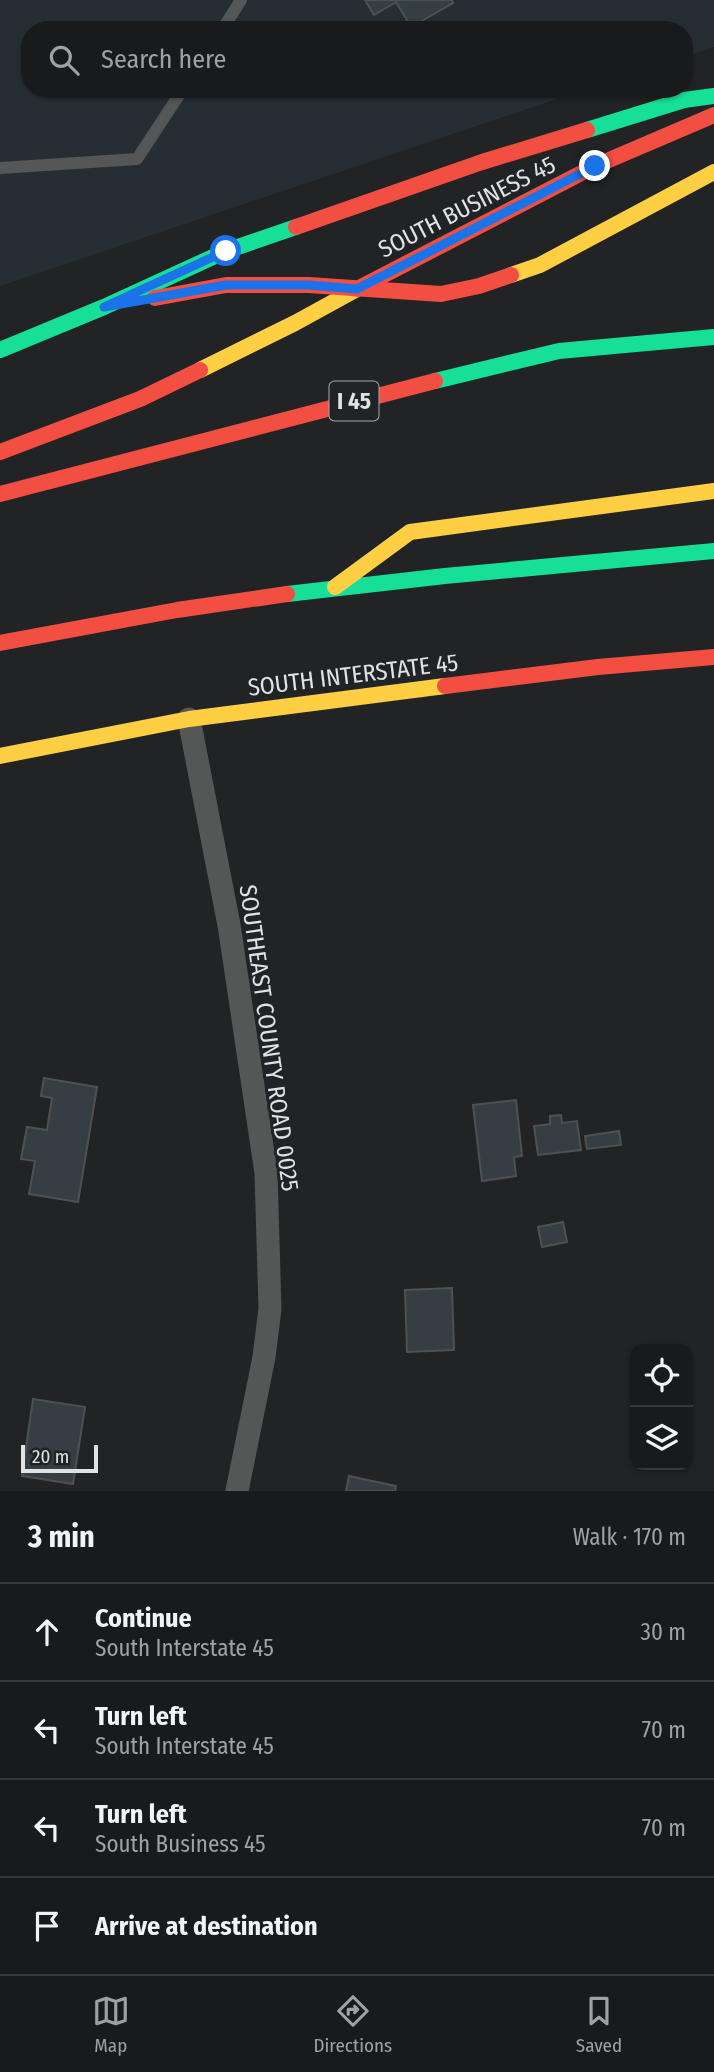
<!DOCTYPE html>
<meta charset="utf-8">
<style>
body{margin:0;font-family:"Fira Sans Condensed",sans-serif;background:#262729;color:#f1f3f6}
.controls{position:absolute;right:21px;bottom:21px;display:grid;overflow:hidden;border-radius:14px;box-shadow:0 2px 5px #0004}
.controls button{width:63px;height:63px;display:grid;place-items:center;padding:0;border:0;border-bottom:2px solid #37383b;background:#191a1c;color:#f1f3f6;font:35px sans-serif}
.scale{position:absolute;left:21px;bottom:18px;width:77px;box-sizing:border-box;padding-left:7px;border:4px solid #e0e3e5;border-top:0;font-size:19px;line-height:24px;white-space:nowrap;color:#e0e3e5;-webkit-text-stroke:5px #202426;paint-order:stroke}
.stop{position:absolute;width:21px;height:21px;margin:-16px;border:5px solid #1a73e8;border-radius:50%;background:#fff}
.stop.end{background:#1a73e8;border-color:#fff;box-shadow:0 2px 7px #0008}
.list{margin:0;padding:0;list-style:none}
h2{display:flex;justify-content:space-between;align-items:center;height:91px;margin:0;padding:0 28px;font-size:30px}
h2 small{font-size:23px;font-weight:400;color:#9fa1a3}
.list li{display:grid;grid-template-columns:46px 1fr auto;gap:21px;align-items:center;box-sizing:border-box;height:98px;padding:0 28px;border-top:2px solid #37383b}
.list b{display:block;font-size:26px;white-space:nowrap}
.list p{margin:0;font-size:23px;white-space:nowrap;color:#9fa1a3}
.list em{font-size:23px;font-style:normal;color:#9fa1a3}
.icon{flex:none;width:38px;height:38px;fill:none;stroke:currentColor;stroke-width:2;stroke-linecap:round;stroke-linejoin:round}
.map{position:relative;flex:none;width:714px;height:1491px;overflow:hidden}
.search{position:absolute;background:#191a1c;box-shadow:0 2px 5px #0004;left:21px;right:21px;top:21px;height:77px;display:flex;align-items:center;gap:18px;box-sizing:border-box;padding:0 24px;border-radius:28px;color:#9fa1a3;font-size:26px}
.sheet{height:483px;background:#191a1c}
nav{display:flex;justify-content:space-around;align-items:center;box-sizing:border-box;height:98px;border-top:2px solid #37383b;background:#191a1c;font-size:19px;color:#9fa1a3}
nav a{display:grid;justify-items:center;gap:4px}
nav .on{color:#9da0a2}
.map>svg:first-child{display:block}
</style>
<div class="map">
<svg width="714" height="1491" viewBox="0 0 714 1491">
<rect width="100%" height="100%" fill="#212325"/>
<path fill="#252f33" d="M0 0H714V47L684 57V30H30V89H587L0 286Z"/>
<path fill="#343e43" stroke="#4f5052" stroke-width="2" d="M365 0H452L453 3 411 27 396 2 374 15Z
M44 1078 97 1087 78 1202 29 1194 35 1161 21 1159 27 1127 47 1130 52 1098 41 1096Z
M516 1100 522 1156 514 1157 516 1176 482 1181 473 1105Z
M561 1115 562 1123 577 1121 581 1150 538 1155 534 1126 550 1124V1116Z
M619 1131 621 1145 587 1149 585 1136Z
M563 1222 567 1242 542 1247 538 1227Z
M452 1288 454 1350 407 1352 405 1290Z
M33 1399 85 1407 73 1484 22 1476Z
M349 1476 396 1486 395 1491H346Z"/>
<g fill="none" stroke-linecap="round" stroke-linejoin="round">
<path stroke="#555656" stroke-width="12" d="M222 30 241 0
M0 168 137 159 183 89"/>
<path stroke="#555656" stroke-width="23" d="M189 719 229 925 266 1173 270 1309 264 1357 237 1491"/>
<path stroke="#16e098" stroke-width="16" d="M587 130 684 100 714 96
M0 350 104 307 226 251 296 227
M435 381 559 351 714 337
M287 594 445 576 714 551"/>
<path stroke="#ffcf43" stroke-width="16" d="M511 275 540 265 714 172
M200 370 295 323 357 289
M335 587 410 532 714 491
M0 756 189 719 445 686"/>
<path stroke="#f24e42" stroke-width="16" d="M296 227 482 162 587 130
M357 289 595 166 714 115
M155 298 226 285H309L441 294 479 286 511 275
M0 452 140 399 200 370
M0 494 435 381
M0 643 177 610 287 594
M445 686 598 667 714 657"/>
</g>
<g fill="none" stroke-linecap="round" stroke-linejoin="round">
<path stroke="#1a73e8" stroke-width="9" d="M226 251 104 307 226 285H309L357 289 595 166"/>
</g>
<g text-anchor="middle" stroke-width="6" stroke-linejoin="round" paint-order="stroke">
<rect fill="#202426" stroke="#a6aaac" stroke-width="2" x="329.5" y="381.5" width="49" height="39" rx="5"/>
<g font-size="23" font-weight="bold" fill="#e0e3e5">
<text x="354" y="409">I 45</text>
</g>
<g font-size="24" fill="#e0e3e5" stroke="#202426">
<text transform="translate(467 207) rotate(-27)" y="8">SOUTH BUSINESS 45</text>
<text transform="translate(353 675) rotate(-7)" y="8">SOUTH INTERSTATE 45</text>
<text transform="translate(269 1038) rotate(82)" y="8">SOUTHEAST COUNTY ROAD 0025</text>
</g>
</g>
</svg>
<div class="controls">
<button><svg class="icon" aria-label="locate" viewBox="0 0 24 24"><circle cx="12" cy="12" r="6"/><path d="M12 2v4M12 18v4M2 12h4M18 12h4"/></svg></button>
<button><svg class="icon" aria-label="layers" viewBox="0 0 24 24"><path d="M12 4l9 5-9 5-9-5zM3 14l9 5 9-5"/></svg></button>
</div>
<div class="scale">20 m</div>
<div class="stop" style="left:226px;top:251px"></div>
<div class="stop end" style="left:595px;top:166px"></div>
<div class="search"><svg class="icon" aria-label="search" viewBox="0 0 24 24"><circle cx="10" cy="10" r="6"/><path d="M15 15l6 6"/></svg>Search here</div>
</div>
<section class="sheet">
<h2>3 min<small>Walk · 170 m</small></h2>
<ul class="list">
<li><svg class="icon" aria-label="ahead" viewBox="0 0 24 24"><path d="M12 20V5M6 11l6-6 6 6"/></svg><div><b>Continue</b><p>South Interstate 45</p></div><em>30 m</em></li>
<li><svg class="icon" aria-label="left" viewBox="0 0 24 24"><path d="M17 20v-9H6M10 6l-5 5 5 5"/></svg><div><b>Turn left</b><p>South Interstate 45</p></div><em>70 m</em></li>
<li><svg class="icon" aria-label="left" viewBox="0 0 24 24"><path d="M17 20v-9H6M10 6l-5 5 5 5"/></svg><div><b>Turn left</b><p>South Business 45</p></div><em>70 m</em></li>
<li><svg class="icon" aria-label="arrive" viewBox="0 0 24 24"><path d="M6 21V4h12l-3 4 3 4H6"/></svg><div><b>Arrive at destination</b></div></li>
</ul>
</section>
<nav>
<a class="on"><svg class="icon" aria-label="map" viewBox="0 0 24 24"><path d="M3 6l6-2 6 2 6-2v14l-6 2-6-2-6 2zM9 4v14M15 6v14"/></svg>Map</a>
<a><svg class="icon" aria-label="directions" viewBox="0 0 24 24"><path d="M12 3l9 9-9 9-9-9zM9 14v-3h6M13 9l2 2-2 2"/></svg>Directions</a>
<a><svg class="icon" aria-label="saved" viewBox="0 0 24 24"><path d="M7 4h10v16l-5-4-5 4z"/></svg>Saved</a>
</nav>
